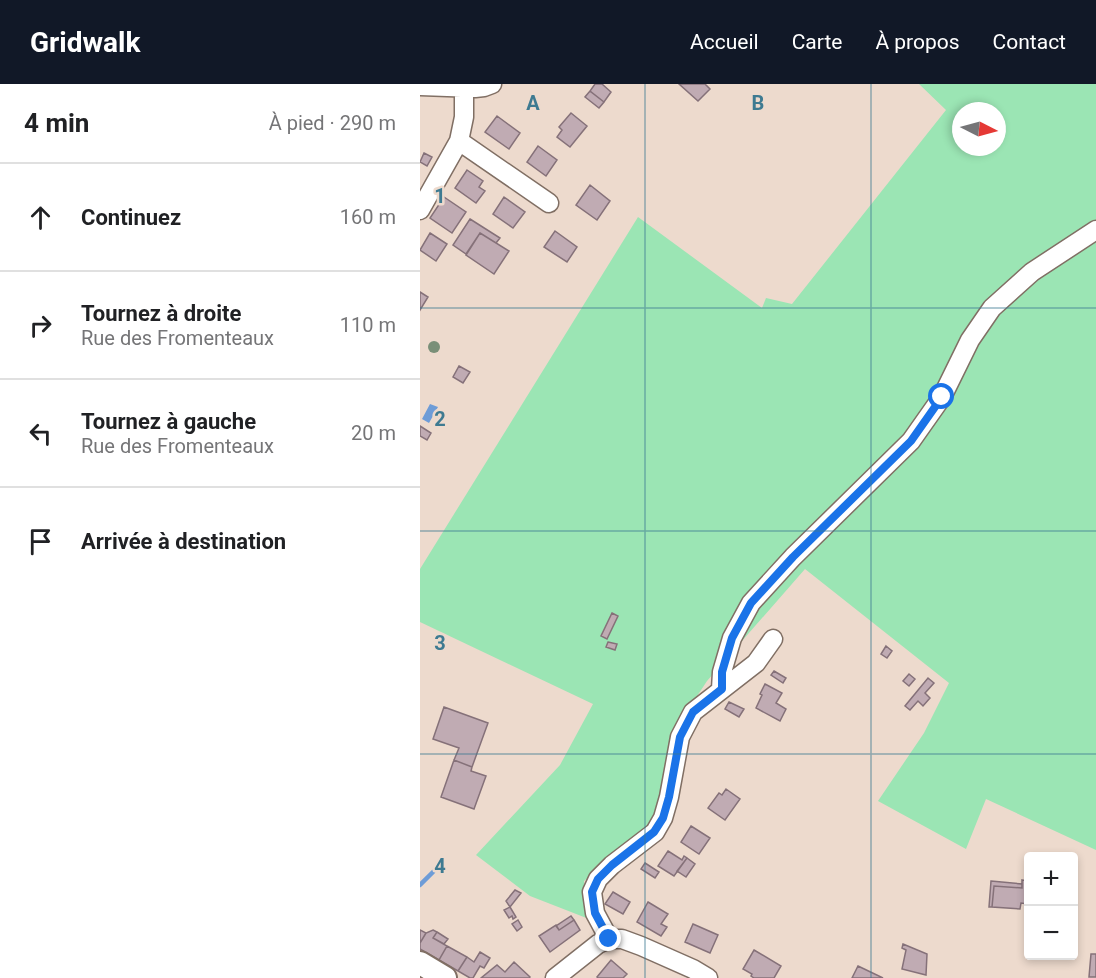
<!DOCTYPE html>
<html lang="fr">
<meta charset="utf-8">
<style>
body{margin:0;font-family:Roboto,sans-serif;background:#f6f6f6;color:#202124}
.controls{position:absolute;right:18px;bottom:18px;display:grid;overflow:hidden;border-radius:6px;box-shadow:0 3px 9px #0003}
.controls button{width:54px;height:54px;display:grid;place-items:center;padding:0;border:0;border-bottom:2px solid #e0e0e0;background:#fff;color:#202124;font:30px sans-serif}
.compass{position:absolute;left:532px;top:18px;width:54px;height:54px;border-radius:50%;background:#fff;box-shadow:0 3px 9px #0003;rotate:96deg}
.stop{position:absolute;width:18px;height:18px;margin:-14px;border:4px solid #1a73e8;border-radius:50%;background:#fff}
.stop.end{background:#1a73e8;border-color:#fff;box-shadow:0 2px 6px #0008}
.list{margin:0;padding:0;list-style:none}
h2{display:flex;justify-content:space-between;align-items:center;height:78px;margin:0;padding:0 24px;font-size:26px}
h2 small{font-size:20px;font-weight:400;color:#757577}
.list li{display:grid;grid-template-columns:39px 1fr auto;gap:18px;align-items:center;box-sizing:border-box;height:108px;padding:0 24px;border-top:2px solid #e0e0e0}
.list b{display:block;font-size:22px;white-space:nowrap}
.list p{margin:0;font-size:20px;white-space:nowrap;color:#757577}
.list em{font-size:20px;font-style:normal;color:#757577}
.icon{flex:none;width:33px;height:33px;fill:none;stroke:currentColor;stroke-width:2;stroke-linecap:round;stroke-linejoin:round}
.map{position:relative;flex:none;width:676px;height:894px;overflow:hidden}
header{display:flex;align-items:center;gap:36px;box-sizing:border-box;height:84px;padding:0 30px;background:#111827;color:#fff}
header strong{font-size:28px}
nav{display:flex;gap:33px;margin-inline-start:auto;font-size:21px}
main{display:flex}
aside{flex:1;background:#fff}
.map>svg:first-child{display:block}
</style>
<header>
<strong>Gridwalk</strong>
<nav><a>Accueil</a><a>Carte</a><a>À propos</a><a>Contact</a></nav>
</header>
<main>
<aside>
<h2>4 min<small>À pied · 290 m</small></h2>
<ul class="list">
<li><svg class="icon" aria-label="ahead" viewBox="0 0 24 24"><path d="M12 20V5M6 11l6-6 6 6"/></svg><div><b>Continuez</b></div><em>160 m</em></li>
<li><svg class="icon" aria-label="right" viewBox="0 0 24 24"><path d="M7 20v-9h11M14 6l5 5-5 5"/></svg><div><b>Tournez à droite</b><p>Rue des Fromenteaux</p></div><em>110 m</em></li>
<li><svg class="icon" aria-label="left" viewBox="0 0 24 24"><path d="M17 20v-9H6M10 6l-5 5 5 5"/></svg><div><b>Tournez à gauche</b><p>Rue des Fromenteaux</p></div><em>20 m</em></li>
<li><svg class="icon" aria-label="arrive" viewBox="0 0 24 24"><path d="M6 21V4h12l-3 4 3 4H6"/></svg><div><b>Arrivée à destination</b></div></li>
</ul>
</aside>
<div class="map">
<svg width="676" height="894" viewBox="0 0 676 894">
<rect width="100%" height="100%" fill="#eddacd"/>
<path fill="#9be5b4" fill-rule="evenodd" d="M499 0H676V766L566 715 546 765 458 717 504 649 529 599 385 485 287 597 252 650 242 719 233 738 164 797 169 835 110 812 56 771 140 681 173 620 0 538V485L218 133 342 224 346 214 372 220 526 26ZM541 27H577V63H541Z"/>
<path fill="#6e9cd7" d="M10 320 18 323 9 339 2 335Z"/>
<g fill="none" stroke-linecap="round" stroke-linejoin="round">
<path stroke="#6e9cd7" stroke-width="4.5" d="M0 801 13 788"/>
</g>
<path fill="#c0abb3" stroke="#857179" stroke-width="1.5" d="M175 0H182L191 8 184 18 170 7Z
M259 0H285L290 5 278 17Z
M170 7 184 18 179 24 165 13Z
M151 29 167 42 150 63 137 53 142 46 139 43Z
M77 32 100 49 89 65 65 48Z
M118 62 137 76 126 92 107 78Z
M4 69 12 73 7 82 0 78Z
M47 86 63 97 59 103 65 107 56 119 35 104Z
M170 101 190 117 177 136 156 121Z
M24 113 46 128 32 149 10 134Z
M84 113 105 128 93 144 73 130Z
M50 135 80 154 76 159 60 149 46 170 33 161Z
M135 147 157 163 147 178 124 163Z
M10 149 27 160 16 177 0 166Z
M60 149 89 167 74 190 46 171Z
M0 208 8 213 0 226Z
M39 282 50 288 43 299 33 293Z
M0 342 11 349 7 356 0 352Z
M192 529 198 532 187 555 181 552Z
M188 558 197 560 195 566 186 563Z
M466 562 472 567 467 574 461 570Z
M354 587 366 594 363 599 351 591Z
M489 590 495 595 489 602 483 597Z
M508 594 514 599 505 609 510 614 503 622 498 617 490 626 485 622Z
M345 600 362 609 356 619 366 625 360 637 336 624 342 611 340 610Z
M309 618 324 625 319 633 305 625Z
M24 623 68 639 52 683 34 676 39 664 13 655Z
M34 676 52 683 51 687 66 692 54 725 21 713Z
M306 705 320 715 305 736 288 724 299 709 302 711Z
M271 742 290 754 279 770 261 758Z
M248 767 262 776 264 772 267 774 254 792 238 782Z
M267 774 275 780 266 793 257 787Z
M225 779 239 788 235 794 221 785Z
M602 796 608 797V820L601 819 600 825 572 823 574 802 602 804Z
M571 797 602 800V804L574 802 572 823H569Z
M95 806 101 809 90 823 86 817Z
M193 808 210 818 203 830 185 820Z
M228 818 248 830 241 840 247 843 241 852 217 838Z
M90 823 96 833 93 835 92 832 89 834 84 826Z
M151 832 154 836 139 846 136 842Z
M98 836 102 843 97 847 92 840Z
M154 836 160 846 130 868 119 852 136 841 139 846Z
M273 840 298 851 290 869 265 858Z
M0 846 6 849 0 859Z
M13 846 17 848 13 854 27 862 19 876 0 865V859L6 849Z
M17 848 28 855 24 860 13 854Z
M483 860 507 870 506 891 482 885 486 866 482 864Z
M27 862 47 873 38 887 19 876Z
M334 866 361 882 354 894H334L331 892 332 890 323 885Z
M60 868 70 874 64 884 60 882 53 894H50L38 887 47 873 54 878Z
M671 870H676V893H669Z
M191 876 207 890 203 894H178L177 893Z
M94 878 110 893 109 894H61L77 881 85 888Z
M438 882 463 894H432Z"/>
<g fill="none" stroke-linecap="round" stroke-linejoin="round">
<g stroke="#806f64" stroke-width="21">
<path id="minor" d="M0 2 55 4 64 3 72 0
M39 57 129 119
M0 126 39 57 44 33V3
M301 605 302 588 312 554 331 519 373 473 491 357 522 313 550 256 572 224 612 188 676 146
M189 855H202L221 862 273 885 288 894
M135 894 178 860 189 855 175 829 172 808 178 795 192 781 235 748 243 734 249 713 260 653 273 628 336 579 353 555"/>
</g>
<g stroke="#806f64" stroke-width="26">
<path id="major" d="M0 879 25 894"/>
</g>
<use href="#minor" stroke="#fff" stroke-width="18"/>
<use href="#major" stroke="#fff" stroke-width="22"/>
</g>
<circle fill="#7a8f78" cx="14" cy="263" r="6"/>
<g fill="none" stroke-linecap="round" stroke-linejoin="round">
<path stroke="#1a73e8" stroke-width="8" d="M189 855 175 829 172 808 178 795 192 781 234 748 243 734 249 713 260 653 273 628 302 605V588L312 554 331 519 373 473 491 357 522 313"/>
</g>
<path fill="none" stroke="#3e7a91" stroke-width="1.5" stroke-opacity="0.55" d="M225 0V894M451 0V894M0 224H676M0 447H676M0 670H676"/>
<g font-size="20" text-anchor="middle" font-weight="bold" fill="#3e7a91" stroke="#eddacd" stroke-width="5" stroke-linejoin="round" paint-order="stroke">
<text x="113" y="26">A</text>
<text x="338" y="26">B</text>
<text x="20" y="119">1</text>
<text x="20" y="342">2</text>
<text x="20" y="566">3</text>
<text x="20" y="789">4</text>
</g>
</svg>
<div class="controls">
<button>+</button>
<button>−</button>
</div>
<svg class="compass" viewBox="-18 -18 36 36"><path d="M0-13l5 13h-10z" fill="#e53935"/><path d="M0 13l5-13h-10z" fill="#757577"/></svg>
<div class="stop" style="left:522px;top:313px"></div>
<div class="stop end" style="left:189px;top:855px"></div>
</div>
</main>
